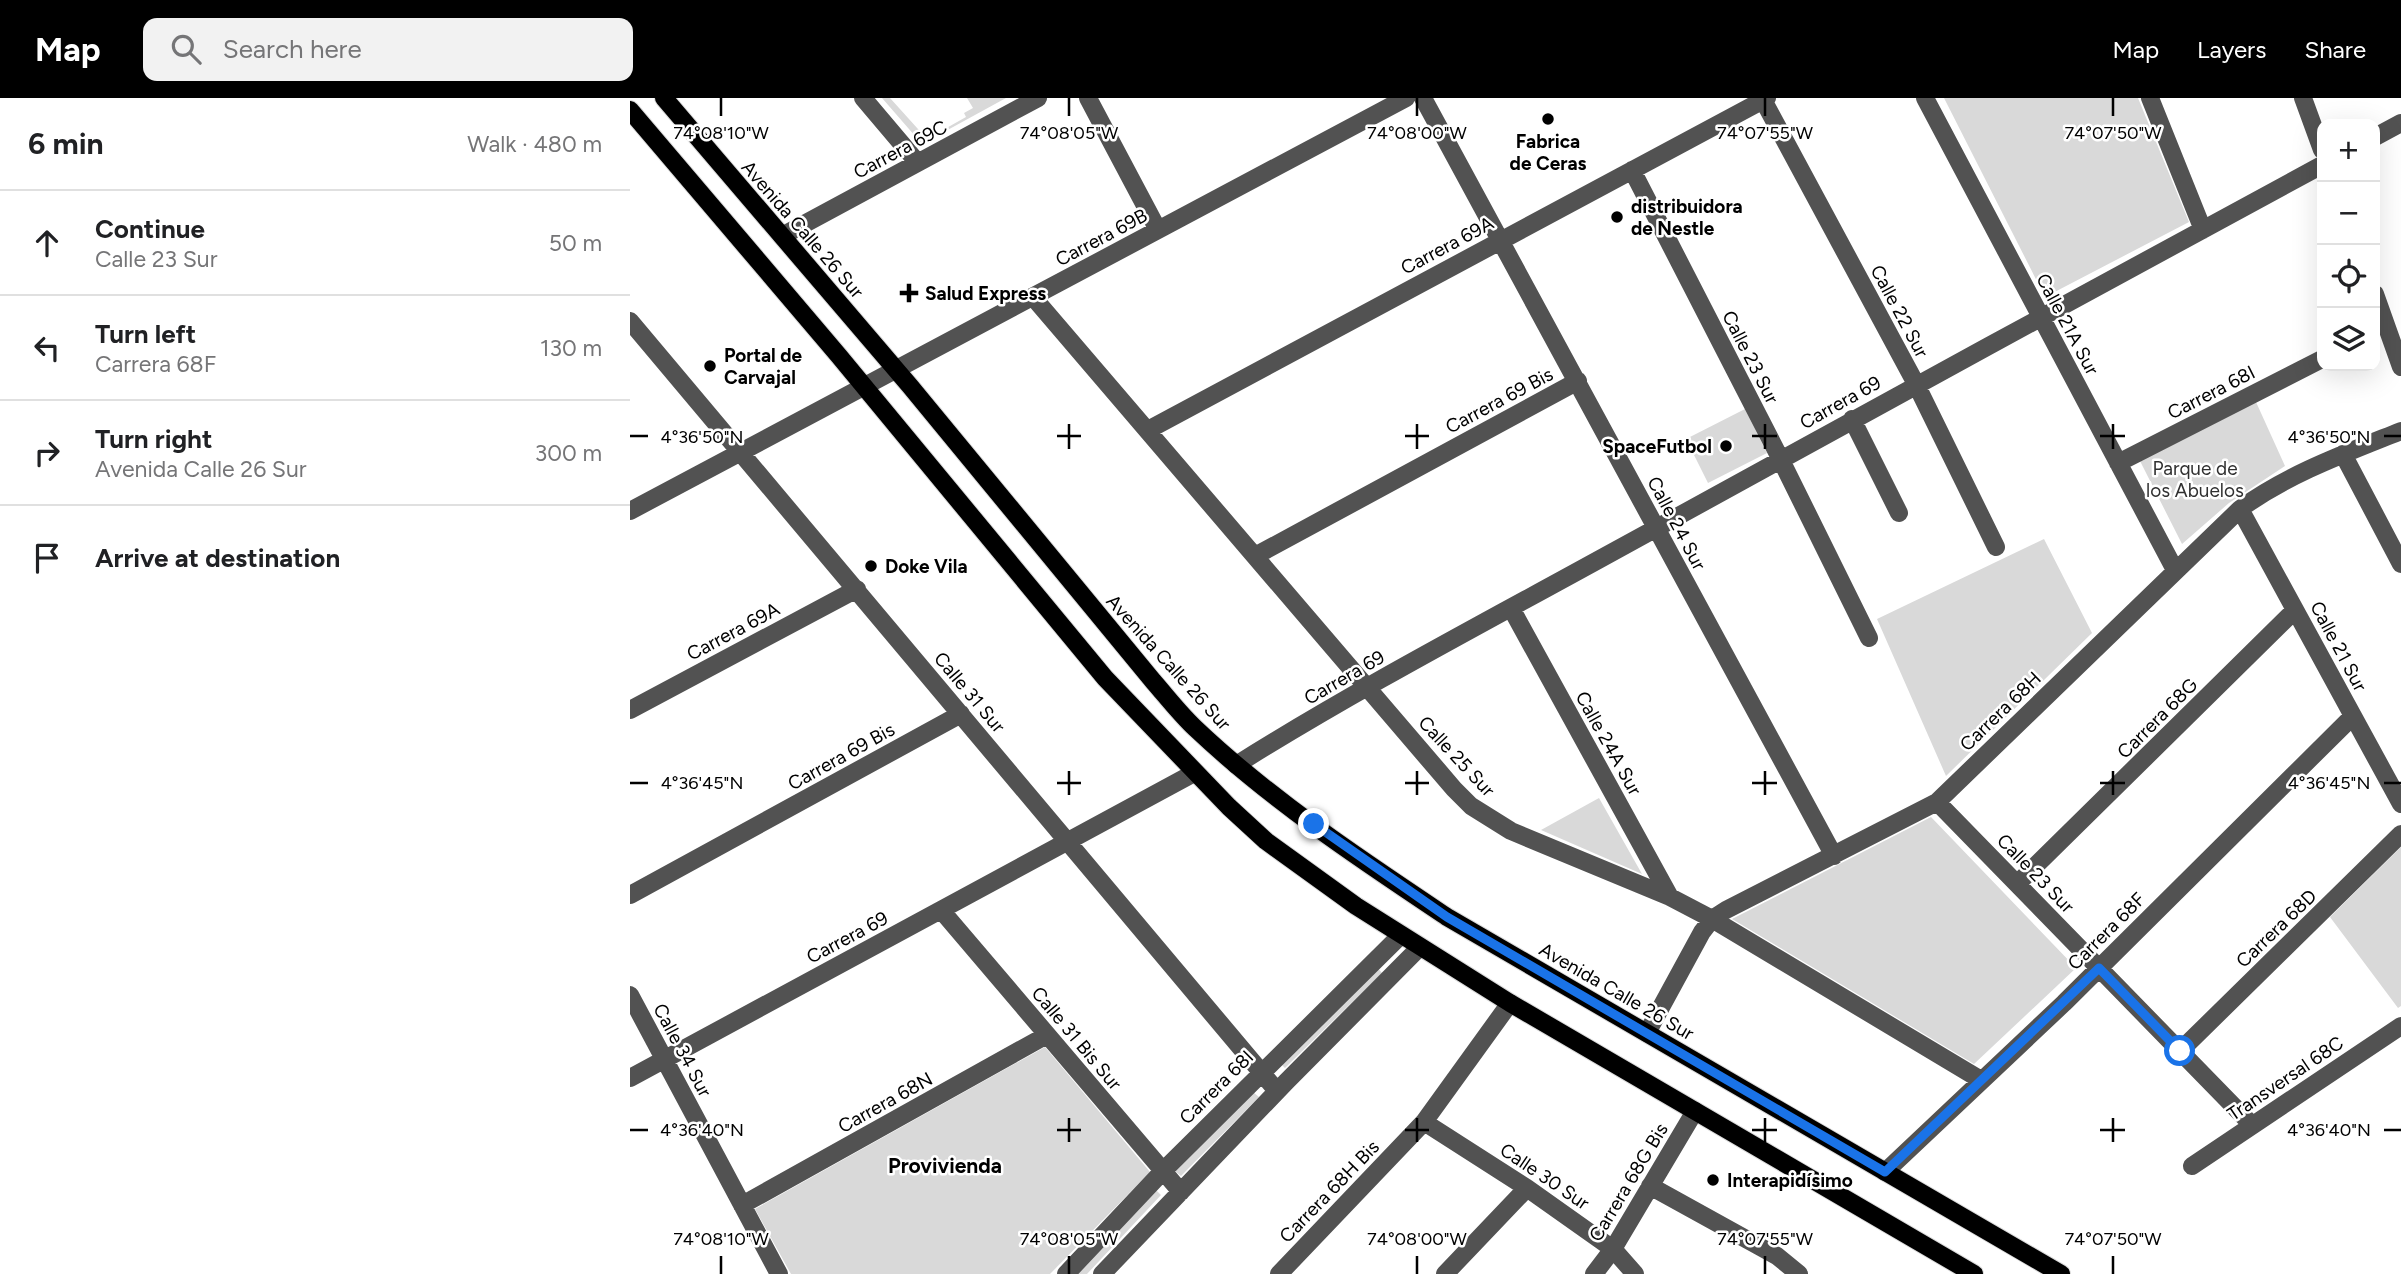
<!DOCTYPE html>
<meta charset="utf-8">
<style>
body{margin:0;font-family:Figtree,sans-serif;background:#f2f2f2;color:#202124}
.controls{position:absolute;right:21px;top:21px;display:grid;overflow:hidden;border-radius:14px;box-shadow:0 7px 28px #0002}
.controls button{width:63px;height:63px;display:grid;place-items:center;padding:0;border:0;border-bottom:2px solid #e0e0e0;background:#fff;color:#202124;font:35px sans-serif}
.stop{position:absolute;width:21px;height:21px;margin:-16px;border:5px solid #1a73e8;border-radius:50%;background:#fff}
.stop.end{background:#1a73e8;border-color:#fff;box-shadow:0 2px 7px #0008}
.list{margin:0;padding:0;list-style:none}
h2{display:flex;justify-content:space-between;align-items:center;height:91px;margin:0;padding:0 28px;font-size:30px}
h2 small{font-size:23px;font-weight:400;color:#757577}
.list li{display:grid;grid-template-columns:46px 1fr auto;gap:21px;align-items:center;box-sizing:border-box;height:105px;padding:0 28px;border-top:2px solid #e0e0e0}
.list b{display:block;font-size:26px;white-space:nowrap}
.list p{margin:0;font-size:23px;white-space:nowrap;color:#757577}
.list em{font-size:23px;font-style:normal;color:#757577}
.icon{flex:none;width:38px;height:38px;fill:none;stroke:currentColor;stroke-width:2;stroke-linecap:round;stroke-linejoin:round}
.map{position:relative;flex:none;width:1771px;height:1176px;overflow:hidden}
header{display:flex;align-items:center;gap:42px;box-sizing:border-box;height:98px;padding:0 35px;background:#000;color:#fff}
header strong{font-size:33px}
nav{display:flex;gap:38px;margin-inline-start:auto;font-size:24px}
.search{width:490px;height:63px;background:#f2f2f2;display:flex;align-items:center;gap:18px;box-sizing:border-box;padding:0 24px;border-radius:14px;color:#757577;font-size:26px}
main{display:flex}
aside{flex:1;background:#fff}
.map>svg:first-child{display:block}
</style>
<header>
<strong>Map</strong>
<div class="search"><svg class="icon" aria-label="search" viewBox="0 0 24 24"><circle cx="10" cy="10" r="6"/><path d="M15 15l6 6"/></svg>Search here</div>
<nav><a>Map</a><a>Layers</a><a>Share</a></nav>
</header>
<main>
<aside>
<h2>6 min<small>Walk · 480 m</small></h2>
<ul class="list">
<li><svg class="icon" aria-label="ahead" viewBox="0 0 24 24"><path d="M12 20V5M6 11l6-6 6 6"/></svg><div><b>Continue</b><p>Calle 23 Sur</p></div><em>50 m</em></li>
<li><svg class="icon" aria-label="left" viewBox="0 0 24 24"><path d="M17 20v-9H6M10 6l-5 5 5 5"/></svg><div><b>Turn left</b><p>Carrera 68F</p></div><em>130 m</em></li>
<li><svg class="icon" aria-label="right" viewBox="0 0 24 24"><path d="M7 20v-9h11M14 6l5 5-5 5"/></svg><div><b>Turn right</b><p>Avenida Calle 26 Sur</p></div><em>300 m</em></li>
<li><svg class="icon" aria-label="arrive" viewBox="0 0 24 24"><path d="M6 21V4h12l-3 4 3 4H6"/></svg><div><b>Arrive at destination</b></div></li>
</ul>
</aside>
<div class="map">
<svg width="1771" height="1176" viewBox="0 0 1771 1176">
<rect width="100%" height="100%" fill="#fff"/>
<path fill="#d9d9d9" d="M252 0H260L297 41 336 19 334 15 343 10 337 0H376L292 46Z
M1314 0H1508L1559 124 1415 199Z
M1626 304 1655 368 1599 405 1552 446 1510 363Z
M1115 311 1137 355 1078 385 1056 341Z
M1414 441 1462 535 1316 678 1247 521Z
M969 700 1012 776 911 732Z
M1301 719 1446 870 1344 966 1102 821Z
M1771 749V908L1768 910 1700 819Z
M747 869 752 875 655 970 650 965Z
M415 949 520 1074 420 1176H161L125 1111Z
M623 994 629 999 551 1078 545 1073Z
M525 1091 531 1097 457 1176H445Z"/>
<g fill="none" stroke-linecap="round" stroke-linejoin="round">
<g stroke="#dbdbdb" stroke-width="20">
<path id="major" d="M34 0 280 288 523 583C537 599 550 616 565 630 641 702 730 761 817 819L1431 1176
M0 12 209 258 475 580 599 709 636 743 726 808 880 905 1344 1176"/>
</g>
<path stroke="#525252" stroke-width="18" d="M233 0 288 65
M458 0 528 132
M793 0 1204 758
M1132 0 1286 286 1366 449
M1295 0 1545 472
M1520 0 1573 132
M1673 0 1692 52
M1745 39 1771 25
M1002 72 1151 362 1239 540
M152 138 408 0
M1745 196 1771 269
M403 199 824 691 841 708 881 733 1040 799 1082 821 1351 982
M0 223 647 993
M1222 321 1269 415
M518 332 1137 0
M1713 356 1771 466
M1488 365 1692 261
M1610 411 1771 706
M0 413 776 0
M625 458 948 283
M881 510 1040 799
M0 612 227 491
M606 667C724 593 848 528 970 461 1210 328 1451 198 1692 67
M1307 704 1622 1027
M1387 786 1665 512
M0 797 331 616
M311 812 551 1094
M0 897 149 1176
M1017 935 1072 834 1082 821 1096 812 1307 704 1610 411C1658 376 1716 355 1771 333
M1550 953 1771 736
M0 980 564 675
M794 1024 897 1090 983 1151 1005 1176
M1562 1068 1771 928
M1255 1074 1434 905 1723 618
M1020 1088 1147 1158 1169 1176
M112 1107 417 937
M436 1176 533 1073 771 837
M472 1176 656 984 790 849
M649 1176 794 1024 880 905
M815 1176 897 1090
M964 1176 983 1151 1065 1013"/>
<use href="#major" stroke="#000" stroke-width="18"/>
</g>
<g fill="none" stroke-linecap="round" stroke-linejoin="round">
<path stroke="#1a73e8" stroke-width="9" d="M684 726 817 819 1255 1074 1469 870 1550 953"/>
</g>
<path fill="none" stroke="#000" stroke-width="2.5" d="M91 0V18M439 0V18M787 0V18M1135 0V18M1483 0V18M439 326V351M787 326V351M1135 326V351M1483 326V351M0 338H18M427 338H451M775 338H799M1122 338H1147M1470 338H1495M1754 338H1771M439 673V697M787 673V697M1135 673V697M1483 673V697M0 685H18M427 685H451M775 685H799M1122 685H1147M1470 685H1495M1754 685H1771M439 1020V1044M787 1020V1044M1135 1020V1044M1483 1020V1044M0 1032H18M427 1032H451M775 1032H799M1122 1032H1147M1470 1032H1495M1754 1032H1771M91 1158V1176M439 1158V1176M787 1158V1176M1135 1158V1176M1483 1158V1176"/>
<g fill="#000" stroke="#fff" stroke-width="2.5">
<circle cx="918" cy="21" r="7"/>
<circle cx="987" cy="119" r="7"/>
<path d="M275.5 184.5h7v7h7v7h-7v7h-7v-7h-7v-7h7z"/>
<circle cx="80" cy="268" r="7"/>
<circle cx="1096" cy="348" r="7"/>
<circle cx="241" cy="468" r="7"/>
<circle cx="1083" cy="1082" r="7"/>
</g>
<g text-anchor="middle" stroke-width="5" stroke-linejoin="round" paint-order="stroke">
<g font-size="19" font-weight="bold" fill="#000" stroke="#fff" text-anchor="start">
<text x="918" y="50" text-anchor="middle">Fabrica<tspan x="918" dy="22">de Ceras</tspan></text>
<text x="1001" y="115">distribuidora<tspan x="1001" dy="22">de Nestle</tspan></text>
<text x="295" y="202">Salud Express</text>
<text x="94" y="264">Portal de<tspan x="94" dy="22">Carvajal</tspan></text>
<text x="1082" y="355" text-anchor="end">SpaceFutbol</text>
<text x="255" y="475">Doke Vila</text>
<text x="1097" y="1089">Interapidísimo</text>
</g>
<g font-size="19" fill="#000" stroke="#fff">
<text transform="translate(270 51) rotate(-28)" y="7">Carrera 69C</text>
<text transform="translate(173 131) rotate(49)" y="7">Avenida Calle 26 Sur</text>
<text transform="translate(471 139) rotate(-28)" y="7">Carrera 69B</text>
<text transform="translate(817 147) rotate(-28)" y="7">Carrera 69A</text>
<text transform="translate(1270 213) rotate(62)" y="7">Calle 22 Sur</text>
<text transform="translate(1438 226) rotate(62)" y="7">Calle 21A Sur</text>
<text transform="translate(1121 259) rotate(63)" y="7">Calle 23 Sur</text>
<text transform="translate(1581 294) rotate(-27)" y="7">Carrera 68I</text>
<text transform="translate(869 302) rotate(-28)" y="7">Carrera 69 Bis</text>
<text transform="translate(1210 304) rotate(-29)" y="7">Carrera 69</text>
<text transform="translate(1047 425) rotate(62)" y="7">Calle 24 Sur</text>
<text transform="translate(103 533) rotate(-28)" y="7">Carrera 69A</text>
<text transform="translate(1709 548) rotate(62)" y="7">Calle 21 Sur</text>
<text transform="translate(539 564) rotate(48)" y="7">Avenida Calle 26 Sur</text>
<text transform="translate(714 579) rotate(-30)" y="7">Carrera 69</text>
<text transform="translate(340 594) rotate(50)" y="7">Calle 31 Sur</text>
<text transform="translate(1370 613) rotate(-44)" y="7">Carrera 68H</text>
<text transform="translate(1527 620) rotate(-45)" y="7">Carrera 68G</text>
<text transform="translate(979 645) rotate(61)" y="7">Calle 24A Sur</text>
<text transform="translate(211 658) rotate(-29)" y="7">Carrera 69 Bis</text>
<text transform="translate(827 658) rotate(47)" y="7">Calle 25 Sur</text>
<text transform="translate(1406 775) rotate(46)" y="7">Calle 23 Sur</text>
<text transform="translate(1646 830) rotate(-44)" y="7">Carrera 68D</text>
<text transform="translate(1476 833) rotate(-45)" y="7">Carrera 68F</text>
<text transform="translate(217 839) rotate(-28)" y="7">Carrera 69</text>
<text transform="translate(987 893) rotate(30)" y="7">Avenida Calle 26 Sur</text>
<text transform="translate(447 940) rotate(50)" y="7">Calle 31 Bis Sur</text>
<text transform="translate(53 952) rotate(62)" y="7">Calle 34 Sur</text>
<text transform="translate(1655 980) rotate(-34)" y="7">Transversal 68C</text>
<text transform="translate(586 989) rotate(-45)" y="7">Carrera 68I</text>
<text transform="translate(255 1004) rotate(-29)" y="7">Carrera 68N</text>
<text transform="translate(915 1078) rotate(34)" y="7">Calle 30 Sur</text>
<text transform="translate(998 1084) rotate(-59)" y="7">Carrera 68G Bis</text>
<text transform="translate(699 1093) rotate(-46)" y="7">Carrera 68H Bis</text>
</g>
<g font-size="19" fill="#303030" stroke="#fff">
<text x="1565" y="377">Parque de<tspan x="1565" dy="22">los Abuelos</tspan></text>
</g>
<g font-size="21" font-weight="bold" fill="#000" stroke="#fff">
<text x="315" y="1075">Provivienda</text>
</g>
</g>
<g font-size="18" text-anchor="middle" fill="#000" stroke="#fff" stroke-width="5" stroke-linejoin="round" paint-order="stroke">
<text x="91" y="41">74°08'10"W</text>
<text x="439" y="41">74°08'05"W</text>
<text x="787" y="41">74°08'00"W</text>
<text x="1135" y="41">74°07'55"W</text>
<text x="1483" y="41">74°07'50"W</text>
<text x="72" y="345">4°36'50"N</text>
<text x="1699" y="345">4°36'50"N</text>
<text x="72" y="691">4°36'45"N</text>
<text x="1699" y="691">4°36'45"N</text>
<text x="72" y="1038">4°36'40"N</text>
<text x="1699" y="1038">4°36'40"N</text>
<text x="91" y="1147">74°08'10"W</text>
<text x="439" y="1147">74°08'05"W</text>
<text x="787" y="1147">74°08'00"W</text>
<text x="1135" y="1147">74°07'55"W</text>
<text x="1483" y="1147">74°07'50"W</text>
</g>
</svg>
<div class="controls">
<button>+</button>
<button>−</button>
<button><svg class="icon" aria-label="locate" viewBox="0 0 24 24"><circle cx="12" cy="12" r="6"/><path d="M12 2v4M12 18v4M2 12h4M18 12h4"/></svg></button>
<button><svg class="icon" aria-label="layers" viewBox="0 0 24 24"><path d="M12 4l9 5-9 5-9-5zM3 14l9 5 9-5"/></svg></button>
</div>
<div class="stop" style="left:1550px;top:953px"></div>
<div class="stop end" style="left:684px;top:726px"></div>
</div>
</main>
